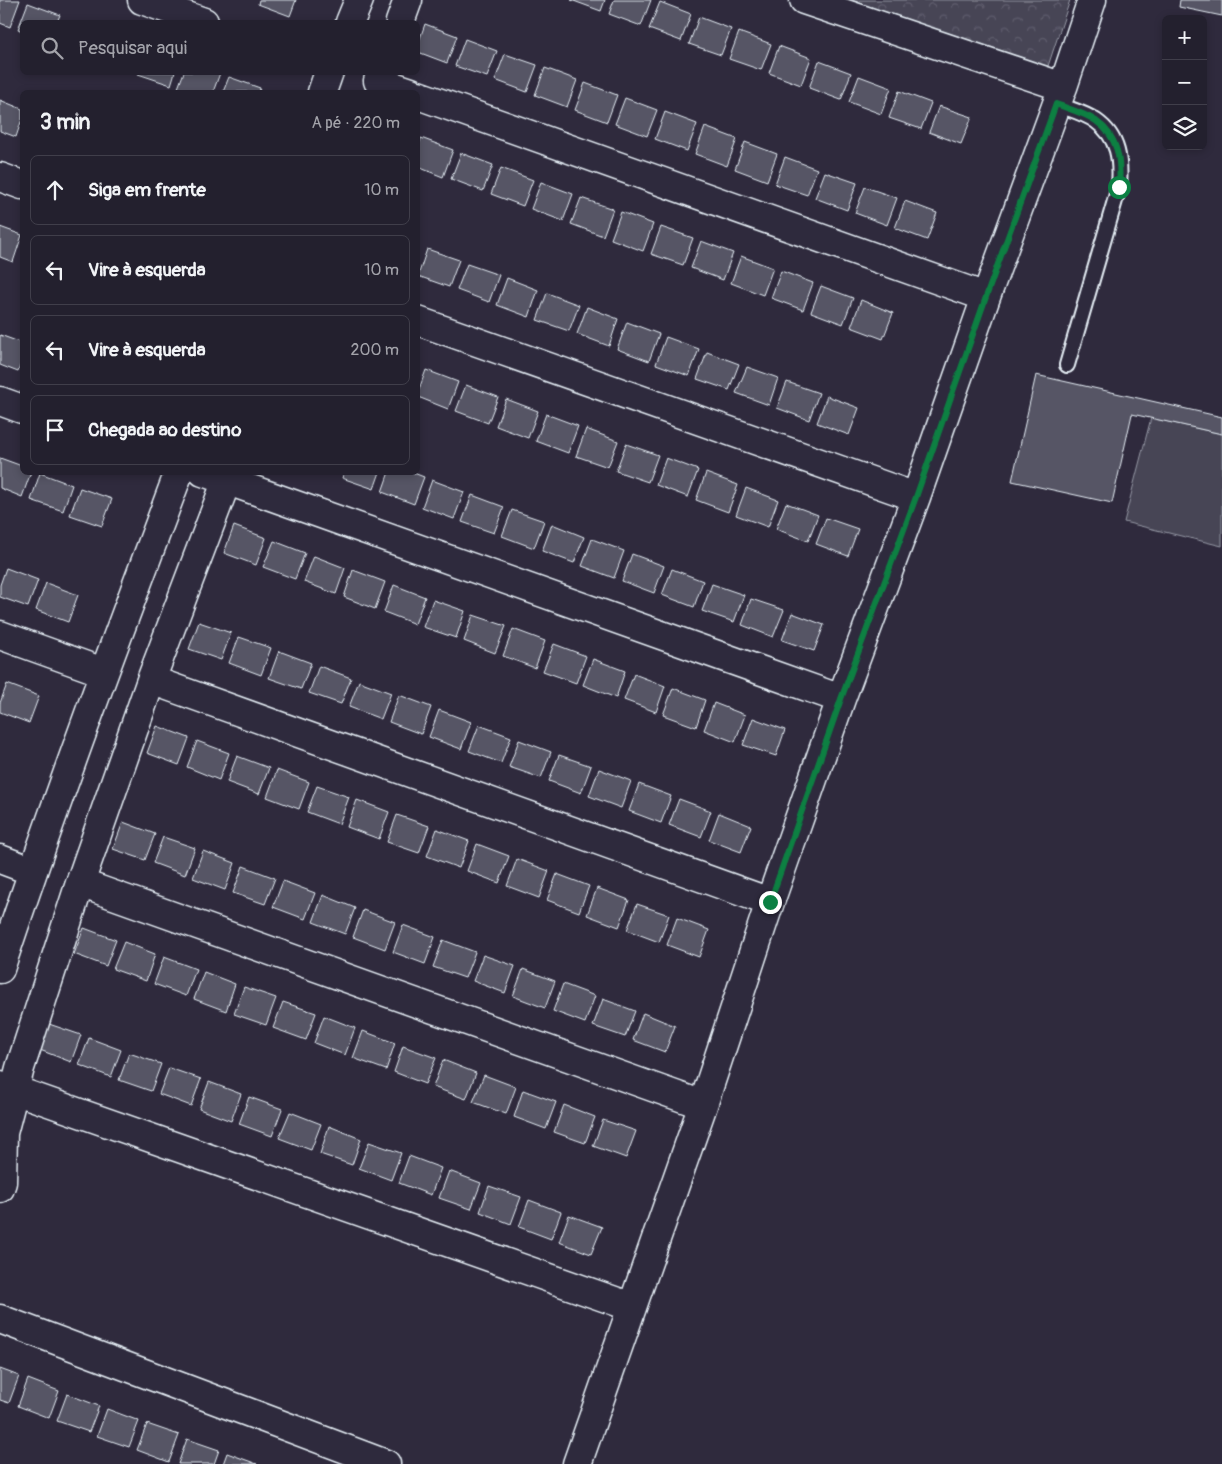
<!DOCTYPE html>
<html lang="pt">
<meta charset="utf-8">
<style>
body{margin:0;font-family:Pangolin,sans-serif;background:#2b2836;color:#f1f3f6}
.controls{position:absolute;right:15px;top:15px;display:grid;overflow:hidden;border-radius:8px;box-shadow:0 2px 8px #0003}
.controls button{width:45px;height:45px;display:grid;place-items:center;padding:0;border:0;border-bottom:1px solid #403e4a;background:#23202e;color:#f1f3f6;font:25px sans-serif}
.stop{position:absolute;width:15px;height:15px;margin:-11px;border:4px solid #0b8043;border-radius:50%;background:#fff}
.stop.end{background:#0b8043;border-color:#fff;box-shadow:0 1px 5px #0008}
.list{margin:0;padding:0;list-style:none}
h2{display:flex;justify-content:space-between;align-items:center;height:65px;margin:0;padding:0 20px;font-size:21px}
h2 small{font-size:16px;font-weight:400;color:#a3a3aa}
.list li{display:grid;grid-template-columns:32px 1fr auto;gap:15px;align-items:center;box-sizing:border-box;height:70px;margin:0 10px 10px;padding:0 10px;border:1px solid #403e4a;border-radius:8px}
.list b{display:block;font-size:19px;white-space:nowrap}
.list em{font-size:16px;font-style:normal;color:#a3a3aa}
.icon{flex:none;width:28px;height:28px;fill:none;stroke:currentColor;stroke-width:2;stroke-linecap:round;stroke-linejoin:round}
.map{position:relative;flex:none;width:1222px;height:1464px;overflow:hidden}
.search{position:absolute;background:#23202e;box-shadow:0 2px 8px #0003;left:20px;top:20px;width:400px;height:55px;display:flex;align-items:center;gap:12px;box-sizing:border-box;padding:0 18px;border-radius:8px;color:#a3a3aa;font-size:19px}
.panel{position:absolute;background:#23202e;box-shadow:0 2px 8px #0003;left:20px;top:90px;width:400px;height:385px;border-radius:8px}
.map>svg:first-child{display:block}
</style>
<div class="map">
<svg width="1222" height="1464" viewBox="0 0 1222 1464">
<defs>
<pattern id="park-crowns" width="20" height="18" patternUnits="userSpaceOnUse" patternTransform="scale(1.25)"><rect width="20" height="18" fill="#464455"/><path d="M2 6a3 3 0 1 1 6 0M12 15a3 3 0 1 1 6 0" fill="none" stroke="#615f6e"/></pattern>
</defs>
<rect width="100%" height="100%" fill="#2f2a3d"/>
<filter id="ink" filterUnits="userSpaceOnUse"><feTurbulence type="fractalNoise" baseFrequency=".02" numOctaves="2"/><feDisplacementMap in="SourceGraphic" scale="10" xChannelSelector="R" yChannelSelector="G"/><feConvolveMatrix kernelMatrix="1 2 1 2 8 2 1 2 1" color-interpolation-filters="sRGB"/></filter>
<g filter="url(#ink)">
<path fill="url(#park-crowns)" stroke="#979aa6" d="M852 0H1070L1046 72Z"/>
<path fill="#464455" stroke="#979aa6" d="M1151 418 1222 434V546L1124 522Z"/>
<path fill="#575565" stroke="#e8f1f8" d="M0 0H20L10 27 0 23Z
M259 0H296L290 16 258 4Z
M571 0H605L601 11Z
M614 0H651L641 26 609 14Z
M1180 0H1222V16L1179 7Z
M660 2 691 14 681 41 649 29Z
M28 3 60 15 57 22H22V31L18 29Z
M699 17 731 29 721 55 689 44Z
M425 24 457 36 447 63 418 52V44Z
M739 32 771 44 761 70 729 59Z
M465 39 497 51 487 77 455 66Z
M779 46 811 58 801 85 769 73Z
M505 54 537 65 527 92 495 80Z
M819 61 851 73 841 100 809 88Z
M545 68 577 80 567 107 535 95Z
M139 72H175L171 85 138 74Z
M184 72H218L220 73 213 92H190L178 88Z
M859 76 891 88 881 114 849 102Z
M229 77 260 88 259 92H223Z
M585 83 617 95 607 122 575 110Z
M899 91 931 103 921 129 889 118Z
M625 98 657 110 647 136 615 124Z
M0 100 22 109V119L16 137 0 131Z
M939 106 972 117 961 144 929 132Z
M665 112 697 124 687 151 655 139Z
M705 127 737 139 727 166 695 154Z
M421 138 453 150 443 177 418 167V148Z
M745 142 777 154 767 181 735 169Z
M461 153 493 165 483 191 451 179Z
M785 157 817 169 807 195 775 184Z
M501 168 533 180 523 206 491 194Z
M825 172 857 183 847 210 815 198Z
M541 182 573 194 563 221 531 209Z
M865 187 897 198 887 225 855 213Z
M581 198 613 209 603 236 571 224Z
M905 201 937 213 927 240 895 228Z
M621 212 653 224 643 251 611 239Z
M0 227 22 235 13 262 0 257Z
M661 227 693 238 683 265 651 254Z
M701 241 733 253 723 280 691 268Z
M427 249 459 260 449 287 418 276Z
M741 256 773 268 763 295 731 283Z
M467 264 499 275 489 302 457 290Z
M781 271 813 283 803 310 771 298Z
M507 278 538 290 529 317 497 305Z
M821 286 853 298 843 324 811 312Z
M547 293 579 305 569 331 537 320Z
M861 300 893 313 883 339 851 327Z
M587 307 618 319 609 346 577 334Z
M627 322 659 334 649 361 617 349Z
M0 335 22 343V361L18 372 0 365Z
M666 337 699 349 689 376 656 364Z
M707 352 739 364 729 390 697 379Z
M747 367 778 378 769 405 736 393Z
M426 370 458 382 448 409 418 397V392Z
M1036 375 1222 417V434L1132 414 1112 503 1012 481Z
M787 382 819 393 809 420 777 408Z
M466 385 498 397 488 423 456 411Z
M827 396 859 408 849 435 817 423Z
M506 399 538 411 528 438 496 426Z
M546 414 578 426 568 453 536 441Z
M586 429 618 441 608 467 576 456Z
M626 444 658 455 648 482 616 471Z
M0 458 22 466V472H31L22 497 0 488Z
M666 458 698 470 688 497 656 485Z
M344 472H380L374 489 342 478Z
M389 472H411L424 477 414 504 382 492Z
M40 473 72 485 63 511 31 500Z
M706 473 738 485 728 512 696 500Z
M432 480 464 492 454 519 422 507Z
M80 488 112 499 102 526 70 515Z
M746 488 778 500 768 527 736 515Z
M472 495 504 507 494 533 462 522Z
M786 503 818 515 808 541 776 529Z
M512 510 544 521 534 548 502 536Z
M826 518 858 529 848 556 816 544Z
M552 524 584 537 574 563 542 551Z
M234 526 266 538 256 565 224 553Z
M592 539 624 551 614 578 582 566Z
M274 541 305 553 295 579 263 567Z
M632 554 664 566 654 593 622 581Z
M314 556 345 568 336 594 304 582Z
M6 568 38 580 28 607 0 597V585Z
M672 569 703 581 694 607 662 595Z
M353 570 385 582 375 609 344 597Z
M46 583 78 595 68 622 36 610Z
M712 584 744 595 734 622 702 611Z
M394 585 425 597 415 624 384 612Z
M751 599 784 610 773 637 742 625Z
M433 600 465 611 456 638 423 627Z
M792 613 824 625 814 651 782 640Z
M473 615 506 626 495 653 464 641Z
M199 622 231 633 221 660 189 649Z
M513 629 545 641 535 668 503 656Z
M239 637 271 648 261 675 229 663Z
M554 644 586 656 576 683 543 671Z
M279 651 311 663 301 689 269 678Z
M593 659 625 671 616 698 583 685Z
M319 666 351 678 341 704 309 693Z
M634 674 665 686 656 712 624 700Z
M359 681 391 693 381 719 349 707Z
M7 684 39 696 29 723 0 712V703Z
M673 688 705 700 696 727 663 715Z
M399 695 431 707 421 734 389 722Z
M714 703 745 715 735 742 704 730Z
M439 710 471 722 461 749 429 737Z
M753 718 785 730 776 756 743 745Z
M479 725 511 737 501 763 469 751Z
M157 726 189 738 179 765 147 753Z
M519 740 551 752 541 778 509 767Z
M197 741 229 753 219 780 187 767Z
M559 755 591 766 581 793 549 781Z
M237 756 269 768 259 794 227 782Z
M599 769 631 781 621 808 589 796Z
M277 770 309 782 299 809 267 797Z
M639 784 671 796 661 823 629 811Z
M317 786 349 797 339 824 307 812Z
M679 799 711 811 701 837 669 825Z
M357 800 389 812 379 839 347 827Z
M719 813 751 826 741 852 709 840Z
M397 815 429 826 419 853 387 842Z
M123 822 155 834 145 860 113 849Z
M437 829 469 841 459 868 427 856Z
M163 837 195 848 185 875 153 863Z
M477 844 509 856 499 883 467 871Z
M203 851 235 863 225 890 193 878Z
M517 859 549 871 539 898 507 886Z
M243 866 275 878 265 904 233 893Z
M557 874 589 886 579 912 547 900Z
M283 881 315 893 305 919 273 907Z
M597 888 629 900 619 927 587 915Z
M323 895 355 908 345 934 313 922Z
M637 904 669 915 659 942 627 930Z
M363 910 395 922 385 949 353 937Z
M677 918 709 930 699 957 667 945Z
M403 925 435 937 425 964 393 952Z
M84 928 116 940 106 966 74 954Z
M443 940 475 952 465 978 433 967Z
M124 942 155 954 146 981 113 969Z
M483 955 515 966 505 993 473 981Z
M164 957 196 969 186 996 154 984Z
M523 969 555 981 545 1008 513 996Z
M204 972 235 984 226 1011 194 999Z
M563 984 595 996 585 1023 553 1011Z
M244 987 276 998 266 1025 234 1014Z
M603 999 635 1011 625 1037 593 1026Z
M283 1002 316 1013 306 1040 273 1028Z
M643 1013 675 1026 665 1052 633 1040Z
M324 1016 355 1028 345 1055 314 1043Z
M49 1024 81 1035 71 1062 40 1050Z
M363 1031 395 1043 386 1070 353 1058Z
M89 1038 121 1050 111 1077 79 1065Z
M403 1046 436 1058 425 1084 394 1072Z
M129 1053 161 1064 151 1091 119 1080Z
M443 1060 476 1073 466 1099 433 1087Z
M169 1068 201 1079 191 1106 159 1094Z
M484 1075 516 1087 506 1114 473 1102Z
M209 1082 241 1094 231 1121 199 1109Z
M523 1090 556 1102 546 1129 514 1117Z
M249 1097 282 1109 272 1136 239 1124Z
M564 1105 595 1117 585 1143 554 1132Z
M290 1112 321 1124 311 1150 279 1138Z
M603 1120 636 1131 626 1158 593 1146Z
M329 1126 361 1139 352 1165 320 1154Z
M369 1142 401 1153 391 1180 359 1168Z
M409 1156 441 1168 431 1195 399 1183Z
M449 1171 481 1183 471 1209 439 1198Z
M489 1186 521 1197 511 1224 480 1212Z
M529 1200 561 1212 551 1239 519 1227Z
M569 1215 602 1227 591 1254 559 1242Z
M0 1369 19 1376 9 1403 0 1400Z
M28 1379 59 1391 49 1418 18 1406Z
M67 1394 99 1406 89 1432 57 1421Z
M107 1409 139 1421 129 1447 97 1436Z
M147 1424 179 1435 169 1462 137 1450Z
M187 1439 219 1450 214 1464H178Z
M227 1453 257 1464H223Z"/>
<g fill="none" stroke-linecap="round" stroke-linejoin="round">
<g stroke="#e8f1f8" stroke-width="18">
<path id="lane" d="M1056 104C1069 109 1085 113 1096 121 1119 137 1121 161 1119 187L1067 365"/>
</g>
<g stroke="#e8f1f8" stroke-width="31">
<path id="street" d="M142 0 204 22
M804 0 1063 87
M350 22 359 0
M400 22 408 0
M378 81 411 92
M322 92 329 72
M418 95 986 297
M0 177 22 185
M418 321 916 497
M0 401 22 409
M203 472 841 699
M0 635 103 672
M151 680 770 902
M0 859 32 871
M80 883 703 1105
M0 969C55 802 117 637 179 472
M0 1085 632 1307
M0 1188 2 1182 3 1133 20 1068 80 883 151 680 230 472
M0 1319 386 1464
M577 1464 703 1105 770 902 841 699 916 497 986 297 1063 87 1092 0"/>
</g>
<use href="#lane" stroke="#2f2a3d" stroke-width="14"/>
<use href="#street" stroke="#2f2a3d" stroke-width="28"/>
</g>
</g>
<g fill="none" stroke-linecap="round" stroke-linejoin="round" filter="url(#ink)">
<path stroke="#0b8043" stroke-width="6" d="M770 902 841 699 916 497 986 297 1056 104C1069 109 1085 113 1096 121 1119 137 1121 161 1119 187"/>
</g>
</svg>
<div class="controls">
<button>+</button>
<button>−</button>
<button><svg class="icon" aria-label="layers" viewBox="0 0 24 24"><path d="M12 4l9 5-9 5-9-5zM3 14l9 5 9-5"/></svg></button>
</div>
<div class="stop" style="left:1119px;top:187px"></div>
<div class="stop end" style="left:770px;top:902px"></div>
<div class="search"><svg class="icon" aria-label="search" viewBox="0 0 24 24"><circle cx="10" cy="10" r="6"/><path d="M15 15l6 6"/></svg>Pesquisar aqui</div>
<section class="panel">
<h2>3 min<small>A pé · 220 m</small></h2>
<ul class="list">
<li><svg class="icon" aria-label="ahead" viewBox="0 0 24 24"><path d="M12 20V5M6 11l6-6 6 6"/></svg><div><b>Siga em frente</b></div><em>10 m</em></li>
<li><svg class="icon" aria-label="left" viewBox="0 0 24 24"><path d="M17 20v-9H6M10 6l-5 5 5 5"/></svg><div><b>Vire à esquerda</b></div><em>10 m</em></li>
<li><svg class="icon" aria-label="left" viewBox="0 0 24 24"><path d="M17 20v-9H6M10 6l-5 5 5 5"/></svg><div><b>Vire à esquerda</b></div><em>200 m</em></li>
<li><svg class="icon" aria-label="arrive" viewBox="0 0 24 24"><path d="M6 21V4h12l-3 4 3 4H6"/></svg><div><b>Chegada ao destino</b></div></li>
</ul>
</section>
</div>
